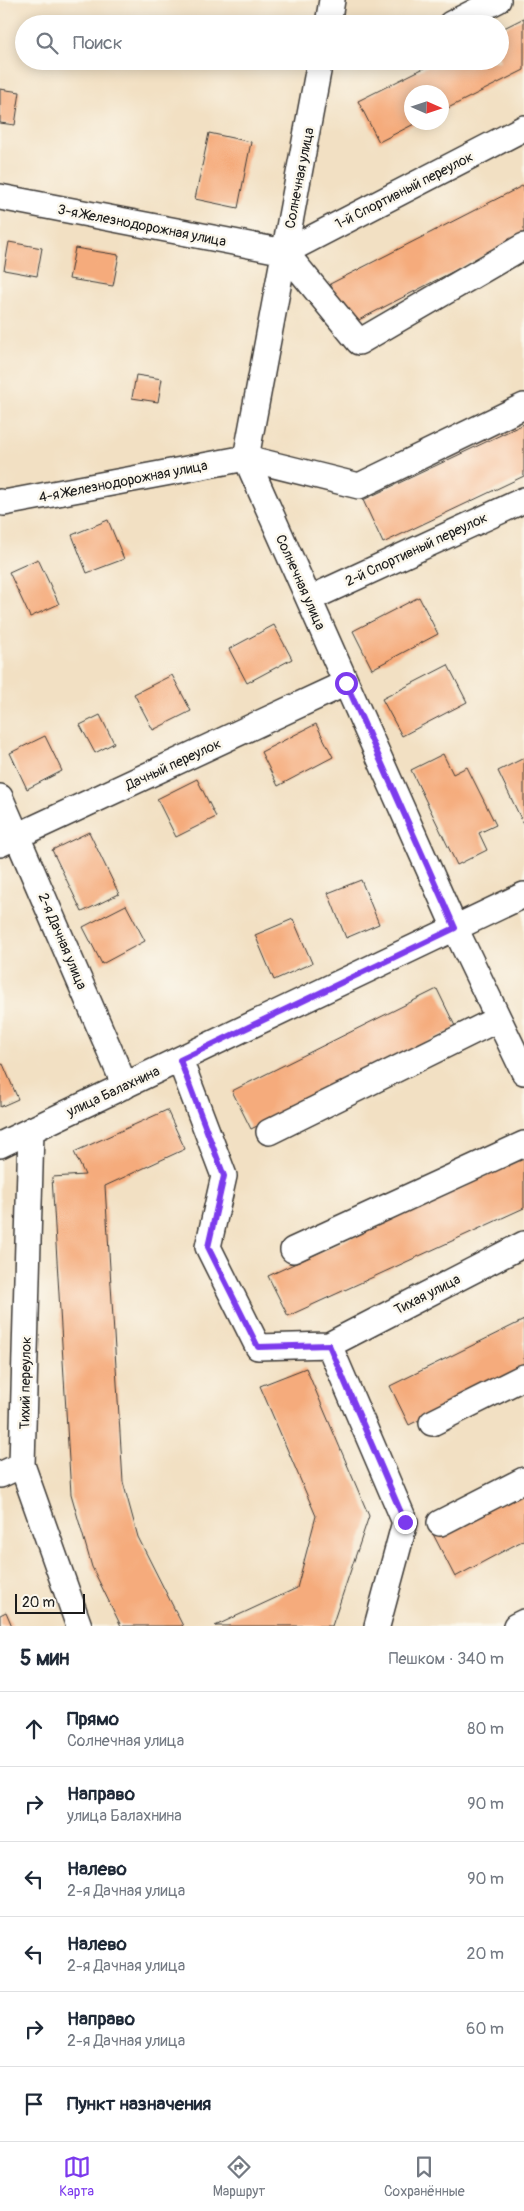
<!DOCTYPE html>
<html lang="ru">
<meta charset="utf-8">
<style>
body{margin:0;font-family:Pangolin,sans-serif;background:#f6f6f7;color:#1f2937}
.compass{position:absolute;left:404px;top:85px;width:45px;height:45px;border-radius:50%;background:#fff;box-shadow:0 2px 12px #0003;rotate:93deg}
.scale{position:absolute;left:15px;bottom:12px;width:70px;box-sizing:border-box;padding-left:5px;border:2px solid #1c1c1c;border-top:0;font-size:14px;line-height:18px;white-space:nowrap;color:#1c1c1c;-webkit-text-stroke:4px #fbf7ec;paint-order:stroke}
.stop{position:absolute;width:15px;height:15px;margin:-11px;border:4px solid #7c3aed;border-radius:50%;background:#fff}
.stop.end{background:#7c3aed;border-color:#fff;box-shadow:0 1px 5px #0008}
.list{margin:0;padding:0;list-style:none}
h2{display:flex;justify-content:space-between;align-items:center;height:65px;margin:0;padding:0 20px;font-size:21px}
h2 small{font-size:16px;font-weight:400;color:#747a83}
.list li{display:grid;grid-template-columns:32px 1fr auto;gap:15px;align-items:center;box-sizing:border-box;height:75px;padding:0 20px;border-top:1px solid #e0e1e3}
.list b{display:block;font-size:19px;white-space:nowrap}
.list p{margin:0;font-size:16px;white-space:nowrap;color:#747a83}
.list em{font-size:16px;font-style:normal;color:#747a83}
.icon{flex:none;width:28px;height:28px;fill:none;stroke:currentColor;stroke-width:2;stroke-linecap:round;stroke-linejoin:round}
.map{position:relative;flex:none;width:524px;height:1626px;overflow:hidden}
.search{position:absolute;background:#fff;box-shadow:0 2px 12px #0003;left:15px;right:15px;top:15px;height:55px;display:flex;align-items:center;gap:12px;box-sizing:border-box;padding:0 18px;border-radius:28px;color:#747a83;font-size:19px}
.sheet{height:515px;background:#fff}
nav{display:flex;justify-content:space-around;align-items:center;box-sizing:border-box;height:70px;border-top:1px solid #e0e1e3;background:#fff;font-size:14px;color:#747a83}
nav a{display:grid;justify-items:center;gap:2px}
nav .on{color:#7c3aed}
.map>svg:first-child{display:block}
</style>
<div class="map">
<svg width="524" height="1626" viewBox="0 0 524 1626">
<rect width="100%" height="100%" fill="#fbf7ec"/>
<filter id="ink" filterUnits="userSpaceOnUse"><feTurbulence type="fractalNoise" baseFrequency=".02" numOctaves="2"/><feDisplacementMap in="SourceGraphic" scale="10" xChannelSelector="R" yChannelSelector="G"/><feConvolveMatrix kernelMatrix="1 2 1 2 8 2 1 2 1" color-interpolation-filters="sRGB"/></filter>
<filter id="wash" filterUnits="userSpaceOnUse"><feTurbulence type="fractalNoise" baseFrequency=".0096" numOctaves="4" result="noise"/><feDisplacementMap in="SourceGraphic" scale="20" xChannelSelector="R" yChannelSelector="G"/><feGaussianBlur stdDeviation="1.12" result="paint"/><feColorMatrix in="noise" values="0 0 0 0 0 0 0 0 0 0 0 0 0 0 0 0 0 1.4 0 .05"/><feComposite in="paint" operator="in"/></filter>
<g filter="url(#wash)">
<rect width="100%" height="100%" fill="#f2e0c3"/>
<g id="blocks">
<path fill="#f5ab7b" d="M524 18V70L442 111V92H412V122H418L379 142 358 101 438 61H500V30Z
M0 89 20 92 15 125 0 123Z
M209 133 251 142 238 208 195 199Z
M524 185V235L351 324 330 284Z
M9 242 42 248 37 276 4 270Z
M75 248 119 255 113 286 69 279Z
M136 375 162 379 158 402 132 398Z
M524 424V476L383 543 363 500Z
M108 520 124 559 87 573 72 535Z
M38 559 59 604 30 617 9 572Z
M419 597 438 634 372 669 353 631Z
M274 625 292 659 247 683 229 649Z
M448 665 467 702 402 736 382 699Z
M172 675 191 711 153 730 134 694Z
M100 715 114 743 95 753 80 725Z
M316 724 333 757 278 786 261 752Z
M45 736 62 771 27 789 10 753Z
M443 754 453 774 467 767 496 825 479 833 487 850 457 865 411 770Z
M524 758V825L498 771Z
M197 779 216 817 176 837 157 799Z
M89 832 119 894 82 912 52 850Z
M361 880 379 924 346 938 328 893Z
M126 905 145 941 102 964 83 927Z
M293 919 312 963 274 980 255 935Z
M437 989 456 1028 251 1129 232 1091Z
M3 1064 18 1099 0 1107V1065Z
M167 1110 185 1149 105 1186 123 1482 138 1537 183 1626H121L92 1567 71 1494 52 1177 85 1175 74 1152Z
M524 1158V1208L288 1316 268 1276Z
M524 1320V1368L409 1425 390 1386Z
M306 1368 369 1516 332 1626H215L297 1588 316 1516 260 1386Z
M524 1487V1540L455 1577 433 1534Z
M6 1612 12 1626H0V1615Z"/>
</g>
</g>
<g filter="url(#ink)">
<use href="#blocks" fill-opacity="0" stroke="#3c3935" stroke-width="1"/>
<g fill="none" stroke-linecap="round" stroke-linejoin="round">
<g stroke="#3c3935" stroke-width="28">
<path id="minor" d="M328 24 332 0
M451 24 498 0
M320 61 246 458 455 928 524 1072
M0 197 285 252
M285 252 359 342 524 246
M285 252 524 128
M0 502 4 503 246 458 359 486 524 406
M309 599 524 500
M0 797 125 1086
M0 844 346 683
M180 1060 224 1176 208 1247 258 1347 329 1345 405 1522 377 1626
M31 1130 22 1465 79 1626
M269 1132 498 1019
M0 1145 524 895
M293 1250 524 1144
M329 1345 524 1244
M432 1423 524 1377
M0 1475 22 1465
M440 1523 524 1480
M516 1626 524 1622"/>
</g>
<use href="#minor" stroke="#fff" stroke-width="25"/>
</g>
</g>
<g fill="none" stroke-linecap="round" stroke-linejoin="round" filter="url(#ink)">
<path stroke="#7c3aed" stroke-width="6" d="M346 683 455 928 180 1060 224 1176 208 1247 258 1347 329 1345 405 1522"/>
</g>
<g text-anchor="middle" stroke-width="5" stroke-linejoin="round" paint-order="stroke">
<g font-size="14" fill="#1c1c1c" stroke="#fbf7ec">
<text transform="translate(299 178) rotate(-79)" y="5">Солнечная улица</text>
<text transform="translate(404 190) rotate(-27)" y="5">1-й Спортивный переулок</text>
<text transform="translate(142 225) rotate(11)" y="5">3-я Железнодорожная улица</text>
<text transform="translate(123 481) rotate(-11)" y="5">4-я Железнодорожная улица</text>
<text transform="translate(416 549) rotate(-25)" y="5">2-й Спортивный переулок</text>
<text transform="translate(301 582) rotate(66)" y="5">Солнечная улица</text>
<text transform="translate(173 764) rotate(-25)" y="5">Дачный переулок</text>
<text transform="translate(63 941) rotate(67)" y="5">2-я Дачная улица</text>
<text transform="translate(113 1091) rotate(-25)" y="5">улица Балахнина</text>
<text transform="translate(427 1294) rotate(-27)" y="5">Тихая улица</text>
<text transform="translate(25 1383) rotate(-89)" y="5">Тихий переулок</text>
</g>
</g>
</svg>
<svg class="compass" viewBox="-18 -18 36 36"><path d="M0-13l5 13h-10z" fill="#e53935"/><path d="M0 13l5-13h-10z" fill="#747a83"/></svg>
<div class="scale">20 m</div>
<div class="stop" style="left:346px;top:683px"></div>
<div class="stop end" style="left:405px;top:1522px"></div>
<div class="search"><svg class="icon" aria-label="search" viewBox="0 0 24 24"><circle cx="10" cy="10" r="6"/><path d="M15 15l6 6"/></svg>Поиск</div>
</div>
<section class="sheet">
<h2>5 мин<small>Пешком · 340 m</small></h2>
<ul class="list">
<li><svg class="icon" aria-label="ahead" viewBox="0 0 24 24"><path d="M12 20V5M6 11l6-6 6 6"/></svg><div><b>Прямо</b><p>Солнечная улица</p></div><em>80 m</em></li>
<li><svg class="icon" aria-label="right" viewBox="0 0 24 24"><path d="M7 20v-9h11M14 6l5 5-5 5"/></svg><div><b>Направо</b><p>улица Балахнина</p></div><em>90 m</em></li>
<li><svg class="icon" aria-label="left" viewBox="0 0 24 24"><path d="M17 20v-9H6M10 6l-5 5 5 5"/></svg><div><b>Налево</b><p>2-я Дачная улица</p></div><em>90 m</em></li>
<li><svg class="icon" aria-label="left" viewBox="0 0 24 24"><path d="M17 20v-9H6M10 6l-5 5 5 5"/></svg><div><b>Налево</b><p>2-я Дачная улица</p></div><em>20 m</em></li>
<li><svg class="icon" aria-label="right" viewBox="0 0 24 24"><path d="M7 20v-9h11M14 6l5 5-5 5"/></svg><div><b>Направо</b><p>2-я Дачная улица</p></div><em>60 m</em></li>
<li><svg class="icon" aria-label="arrive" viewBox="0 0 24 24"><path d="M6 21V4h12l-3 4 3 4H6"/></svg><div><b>Пункт назначения</b></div></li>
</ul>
</section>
<nav>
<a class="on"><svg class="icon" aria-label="map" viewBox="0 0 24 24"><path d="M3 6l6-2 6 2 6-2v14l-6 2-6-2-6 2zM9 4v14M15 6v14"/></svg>Карта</a>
<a><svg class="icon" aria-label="directions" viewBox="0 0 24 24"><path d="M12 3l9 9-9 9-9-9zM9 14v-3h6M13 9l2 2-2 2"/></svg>Маршрут</a>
<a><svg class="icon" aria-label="saved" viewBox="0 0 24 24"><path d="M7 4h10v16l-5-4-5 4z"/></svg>Сохранённые</a>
</nav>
